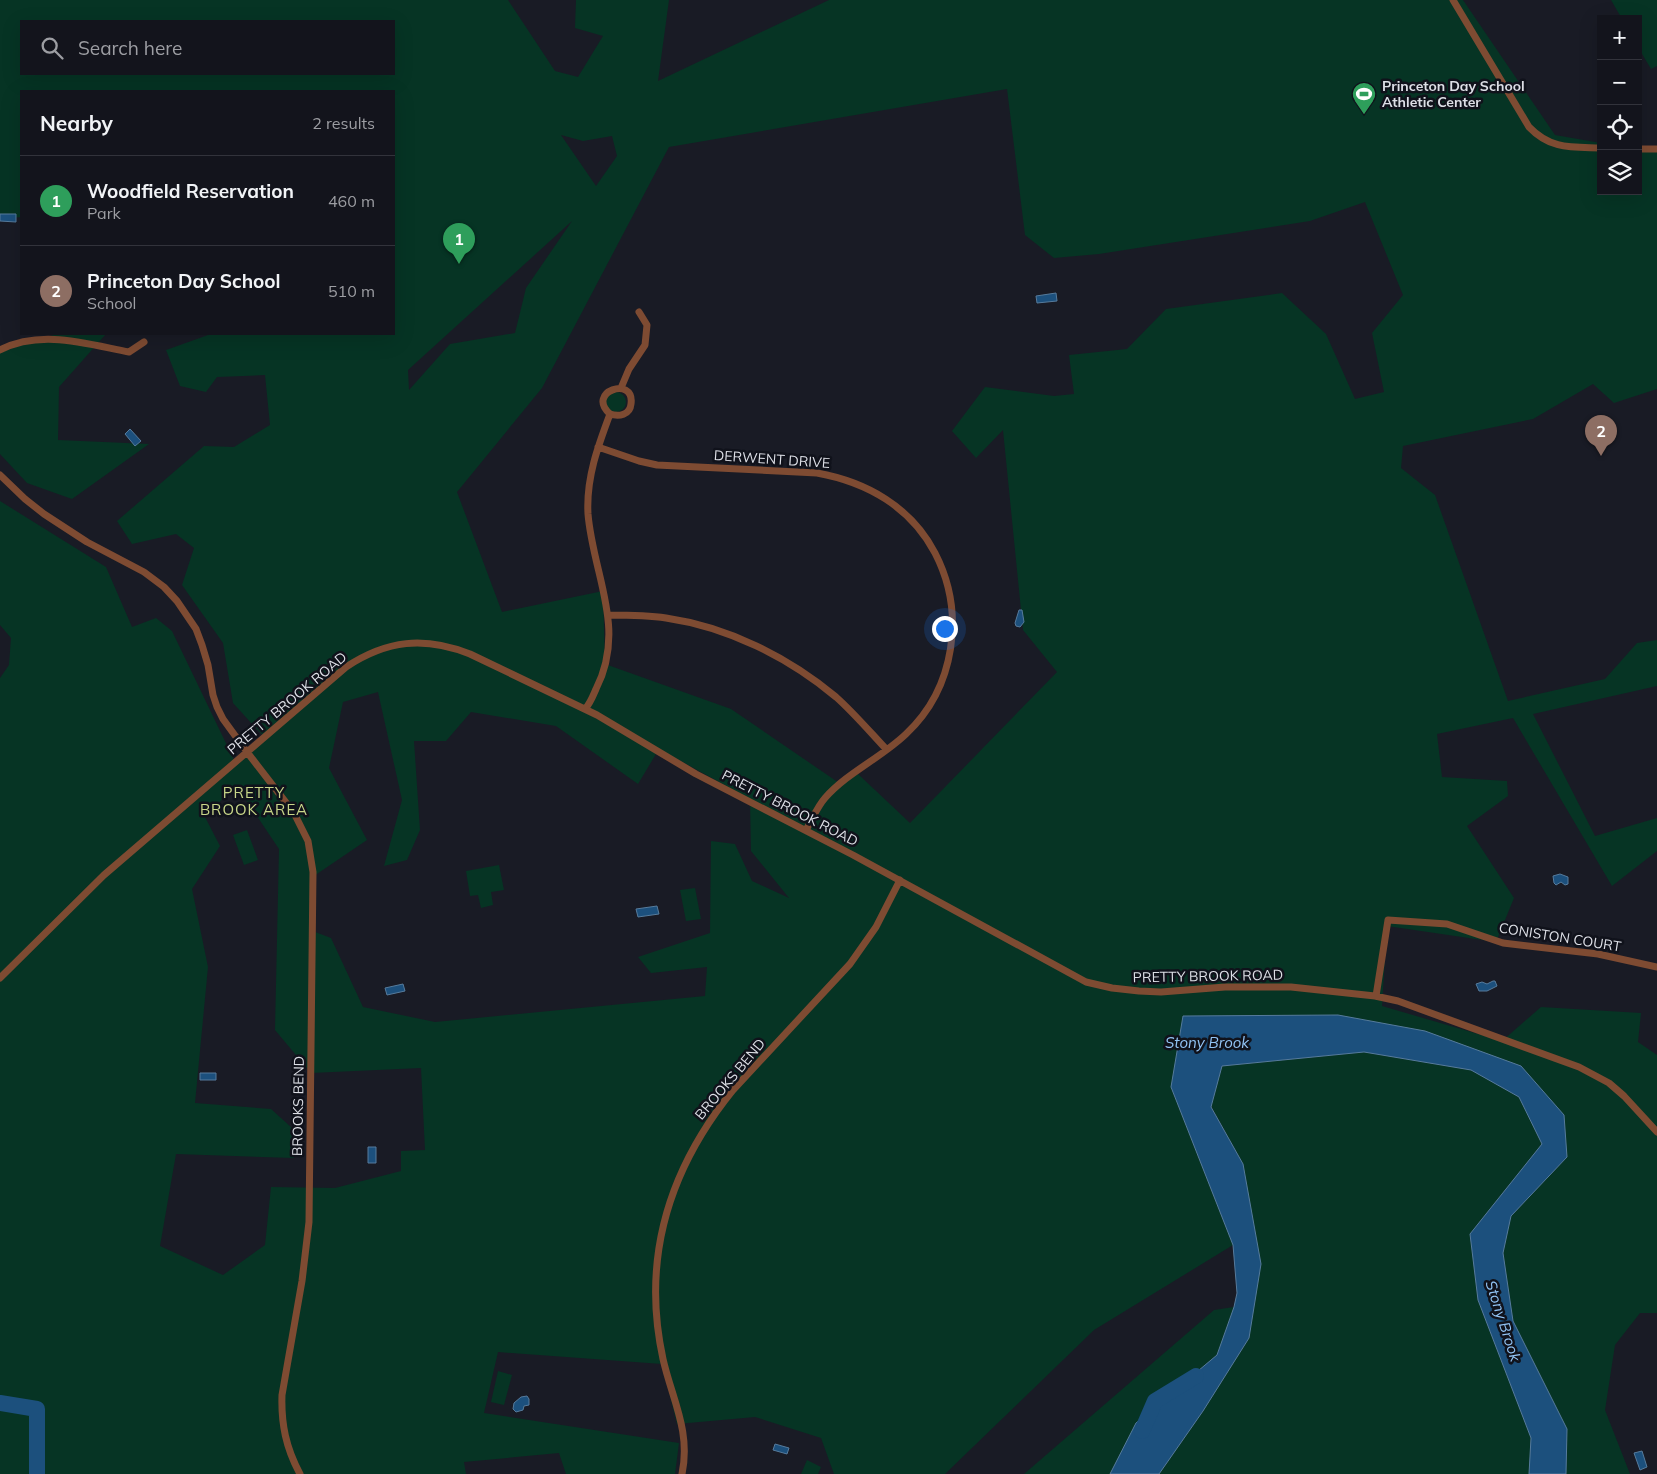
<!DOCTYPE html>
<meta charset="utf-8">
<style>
body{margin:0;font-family:Mulish,sans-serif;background:#202129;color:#f1f3f6}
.controls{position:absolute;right:15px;top:15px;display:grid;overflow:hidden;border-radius:0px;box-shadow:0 5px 20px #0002}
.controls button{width:45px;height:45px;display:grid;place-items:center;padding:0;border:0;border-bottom:1px solid #32333b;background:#13141c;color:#f1f3f6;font:25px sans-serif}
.you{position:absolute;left:944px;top:628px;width:18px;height:18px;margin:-12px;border:4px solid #fff;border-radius:50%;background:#1a73e8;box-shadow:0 0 0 8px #1a73e833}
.badge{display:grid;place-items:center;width:32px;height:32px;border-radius:50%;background:#7c3aed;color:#fff;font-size:16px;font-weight:700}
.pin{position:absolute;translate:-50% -41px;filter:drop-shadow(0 1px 2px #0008)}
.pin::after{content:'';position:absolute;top:26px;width:18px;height:15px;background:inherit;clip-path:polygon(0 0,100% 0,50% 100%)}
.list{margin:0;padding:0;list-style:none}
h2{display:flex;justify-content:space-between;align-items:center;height:65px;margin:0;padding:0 20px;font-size:21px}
h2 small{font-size:16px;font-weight:400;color:#9d9ea3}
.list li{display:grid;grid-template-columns:32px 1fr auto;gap:15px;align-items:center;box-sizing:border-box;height:90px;padding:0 20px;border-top:1px solid #32333b}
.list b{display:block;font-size:19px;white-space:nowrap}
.list p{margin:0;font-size:16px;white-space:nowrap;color:#9d9ea3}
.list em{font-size:16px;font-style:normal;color:#9d9ea3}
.icon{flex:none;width:28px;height:28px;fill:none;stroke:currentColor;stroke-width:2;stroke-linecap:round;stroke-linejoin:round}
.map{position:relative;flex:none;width:1657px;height:1474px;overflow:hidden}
.search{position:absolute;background:#13141c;box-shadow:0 5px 20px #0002;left:20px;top:20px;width:375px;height:55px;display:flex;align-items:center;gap:12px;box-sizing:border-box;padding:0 18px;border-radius:0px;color:#9d9ea3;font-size:19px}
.panel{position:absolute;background:#13141c;box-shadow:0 5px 20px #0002;left:20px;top:90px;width:375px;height:245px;border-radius:0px}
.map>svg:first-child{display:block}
</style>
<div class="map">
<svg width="1657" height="1474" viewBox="0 0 1657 1474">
<rect width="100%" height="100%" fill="#191b25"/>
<path fill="#063424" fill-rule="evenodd" d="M0 0H508L555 71 578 77 603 36 575 28 576 0H669L658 81 829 0H1463L1555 135 1601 143V191H1638V149L1657 152V389L1614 403 1593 384 1533 419 1403 446 1401 468 1435 495 1508 701 1605 679 1637 643 1657 640V686L1533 714 1595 836 1657 818V851L1612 886 1513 718 1437 734 1442 777 1507 781 1508 796 1467 826 1514 898 1496 942 1387 926 1382 1006 1502 1041 1541 1007 1641 1013 1638 1042 1657 1055V1313H1640L1615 1345 1605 1410 1630 1474H1566L1567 1429 1513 1321 1503 1253 1511 1216 1567 1157 1521 1066 1338 1015 1171 1087 1233 1245 1094 1330 945 1474H834L821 1438 755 1417 677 1424 662 1364 498 1352 484 1413 679 1443 675 1474H566L559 1453 464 1462 466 1474H0V678L9 665 11 638 0 625V501L106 567 132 627 156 618 172 631 235 762 265 738 233 703 223 643 182 585 194 548 176 534 132 544 117 521 204 446 234 447 270 425 265 375 217 377 206 392 180 386 166 350 211 334H394V91H21V217L0 219ZM21 21H394V74H21ZM1007 89 1025 235 1054 258 1099 254 1310 221 1365 202 1403 295 1372 333 1384 392 1355 399 1326 334 1282 293 1166 309 1127 349 1069 355 1074 394 1054 396 985 387 952 431 976 458 1003 430 1023 630 1057 672 910 823 857 773 842 785 731 709 605 664 603 591 502 612 457 492 542 388 669 147ZM561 135 583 141 612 136 617 156 596 186ZM572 221 526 288 515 333 450 344 409 390 408 370ZM378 692 402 800 384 866 407 860 420 830 414 741H446L471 712 556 726 638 784 659 749 750 799 751 851 789 898 752 881 735 844 711 841 710 933 638 957 651 973 707 967 705 996 435 1022 363 1007 331 938 310 930 311 878 367 840 329 768 343 702ZM236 785 279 849 275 1030 311 1073 421 1068 425 1150 401 1151V1171L335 1188 271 1187 265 1245 223 1275 160 1246 176 1154 294 1158 302 1137 271 1109 195 1103 208 967 192 889 220 846 205 817Z
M1611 0H1657V66L1651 69 1638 47V19H1622Z
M57 334H106L59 387 58 440 149 444 72 499 27 483 0 454V352Z
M606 402a10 10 0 1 1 20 0a10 10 0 1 1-20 0Z
M247 830 258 860 244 865 233 835Z
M499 865 504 890 491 892 493 905 481 908 478 895 470 896 466 871Z
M695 888 701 919 686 921 680 890Z
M1364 1052 1471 1070 1519 1097 1542 1144 1470 1234 1478 1300 1531 1438 1529 1474H1159L1203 1411 1249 1338 1243 1164 1211 1106 1222 1066Z
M1234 1307 1217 1355 1137 1423 1110 1474H1024L1214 1310Z
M498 1371 512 1375 504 1405 491 1402Z
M807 1460 821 1467 818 1474H801Z"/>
<path fill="#1c507d" stroke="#567b9c" d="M0 214H16V222L0 221Z
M1056 293 1057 301 1037 303 1036 296Z
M130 429 141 441 135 446 125 434Z
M1019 610H1022L1024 622 1020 627 1016 626 1015 623Z
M1560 874 1568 877V884L1565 885 1561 882 1556 885 1554 883 1553 876Z
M657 906 659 914 638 917 636 909Z
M1493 981H1495L1497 986 1487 991H1479L1476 984 1482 982 1487 984Z
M403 984 405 991 387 995 385 988Z
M1338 1015 1425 1031 1521 1066 1564 1115 1567 1157 1511 1216 1503 1253 1513 1321 1567 1429 1566 1474H1529L1531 1438 1478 1300 1470 1234 1542 1144 1519 1097 1471 1070 1364 1052 1222 1066 1211 1107 1243 1164 1261 1264 1249 1338 1203 1411 1159 1474H1110L1136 1423 1217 1355 1234 1307 1237 1293 1233 1245 1171 1087 1183 1016Z
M200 1073H216V1080H200Z
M368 1147H376V1163H368Z
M527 1396 529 1399V1405L524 1406 523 1410 516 1412 513 1409 514 1403 521 1397Z
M775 1444 789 1448 787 1454 773 1450Z
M1642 1451 1647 1467 1640 1470 1634 1453Z"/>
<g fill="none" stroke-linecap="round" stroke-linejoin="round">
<path stroke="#1c507d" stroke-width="16" d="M0 1403 37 1409V1474
M1142 1431 1155 1401 1196 1376"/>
<path stroke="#7e4b32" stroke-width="7" d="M1453 0 1529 127C1551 150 1572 147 1601 148
M1638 149H1657
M0 350C41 329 87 344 129 352L144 342
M621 388 629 369 645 345 647 325 639 312
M598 447 639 461 657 465 817 473C867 482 911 507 935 553 966 613 955 688 906 734 881 758 848 772 825 798 817 807 812 820 806 830
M0 475 25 499 44 514 87 542 144 572 164 587 177 601 196 629 202 645 208 665 213 695 217 707 223 719 247 752 294 813 308 841 313 872 309 1222 302 1281 282 1395C281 1424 286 1448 300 1474
M609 615C628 615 647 615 666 618 728 627 788 657 836 697 854 713 870 732 886 749
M585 709C590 704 593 696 596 689 627 628 593 575 588 514 586 478 598 446 610 414 619 417 630 415 631 404 635 375 585 392 610 414
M0 978 104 875 346 667C387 640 424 636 470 654L597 715 696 774 853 855 1086 982 1112 988 1139 991 1161 992 1225 987H1291L1375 996 1398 1001 1579 1067 1609 1083 1624 1096 1657 1132
M1376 996 1388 920 1447 924 1503 943 1598 954 1657 967
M682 1474C691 1431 672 1399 663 1359 641 1258 669 1169 733 1090L850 964 876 927 900 880"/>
</g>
<defs>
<g id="stadium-pin" transform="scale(1.25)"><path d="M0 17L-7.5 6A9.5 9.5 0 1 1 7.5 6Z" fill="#2e9e5b" stroke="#10121b"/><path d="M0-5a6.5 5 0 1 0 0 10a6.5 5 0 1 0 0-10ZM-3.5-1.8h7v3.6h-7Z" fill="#fff"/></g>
</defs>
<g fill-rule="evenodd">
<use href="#stadium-pin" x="1364" y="94"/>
</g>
<g text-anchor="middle" stroke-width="5" stroke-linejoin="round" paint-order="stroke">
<g font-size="14" font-weight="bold" fill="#dddfe6" stroke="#10121b" text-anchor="start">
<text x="1382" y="91">Princeton Day School<tspan x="1382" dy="16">Athletic Center</tspan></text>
</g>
<g font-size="14" fill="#dddfe6" stroke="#10121b">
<text transform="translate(772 459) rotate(4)" y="5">DERWENT DRIVE</text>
<text transform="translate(287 703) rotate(-40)" y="5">PRETTY BROOK ROAD</text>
<text transform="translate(790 808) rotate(27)" y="5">PRETTY BROOK ROAD</text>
<text transform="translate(1560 937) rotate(9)" y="5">CONISTON COURT</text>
<text transform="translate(1208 976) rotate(-1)" y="5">PRETTY BROOK ROAD</text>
<text transform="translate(730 1079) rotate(-50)" y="5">BROOKS BEND</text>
<text transform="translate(298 1106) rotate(-89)" y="5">BROOKS BEND</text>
</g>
<g font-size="15" letter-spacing="1" fill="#c8d689" stroke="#10121b">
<text x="254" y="798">PRETTY<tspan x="254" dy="17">BROOK AREA</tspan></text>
</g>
<g font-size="15" font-style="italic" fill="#92c4f5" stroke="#10121b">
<text x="1207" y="1048">Stony Brook</text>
<text transform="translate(1503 1321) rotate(72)" y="5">Stony Brook</text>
</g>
</g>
</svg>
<div class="controls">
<button>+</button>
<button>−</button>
<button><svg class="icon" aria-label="locate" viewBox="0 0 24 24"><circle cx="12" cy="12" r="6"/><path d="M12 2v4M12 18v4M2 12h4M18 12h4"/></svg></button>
<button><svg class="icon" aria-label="layers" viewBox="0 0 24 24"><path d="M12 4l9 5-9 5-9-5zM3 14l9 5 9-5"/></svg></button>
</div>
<div class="you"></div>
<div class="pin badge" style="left:459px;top:264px;background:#2e9e5b">1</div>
<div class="pin badge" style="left:1601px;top:456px;background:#8d6e63">2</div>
<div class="search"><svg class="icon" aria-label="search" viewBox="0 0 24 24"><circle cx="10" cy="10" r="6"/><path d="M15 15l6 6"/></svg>Search here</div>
<section class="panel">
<h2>Nearby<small>2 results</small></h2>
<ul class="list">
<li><span class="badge" style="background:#2e9e5b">1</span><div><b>Woodfield Reservation</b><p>Park</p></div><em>460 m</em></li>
<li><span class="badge" style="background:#8d6e63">2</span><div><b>Princeton Day School</b><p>School</p></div><em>510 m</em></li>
</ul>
</section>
</div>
